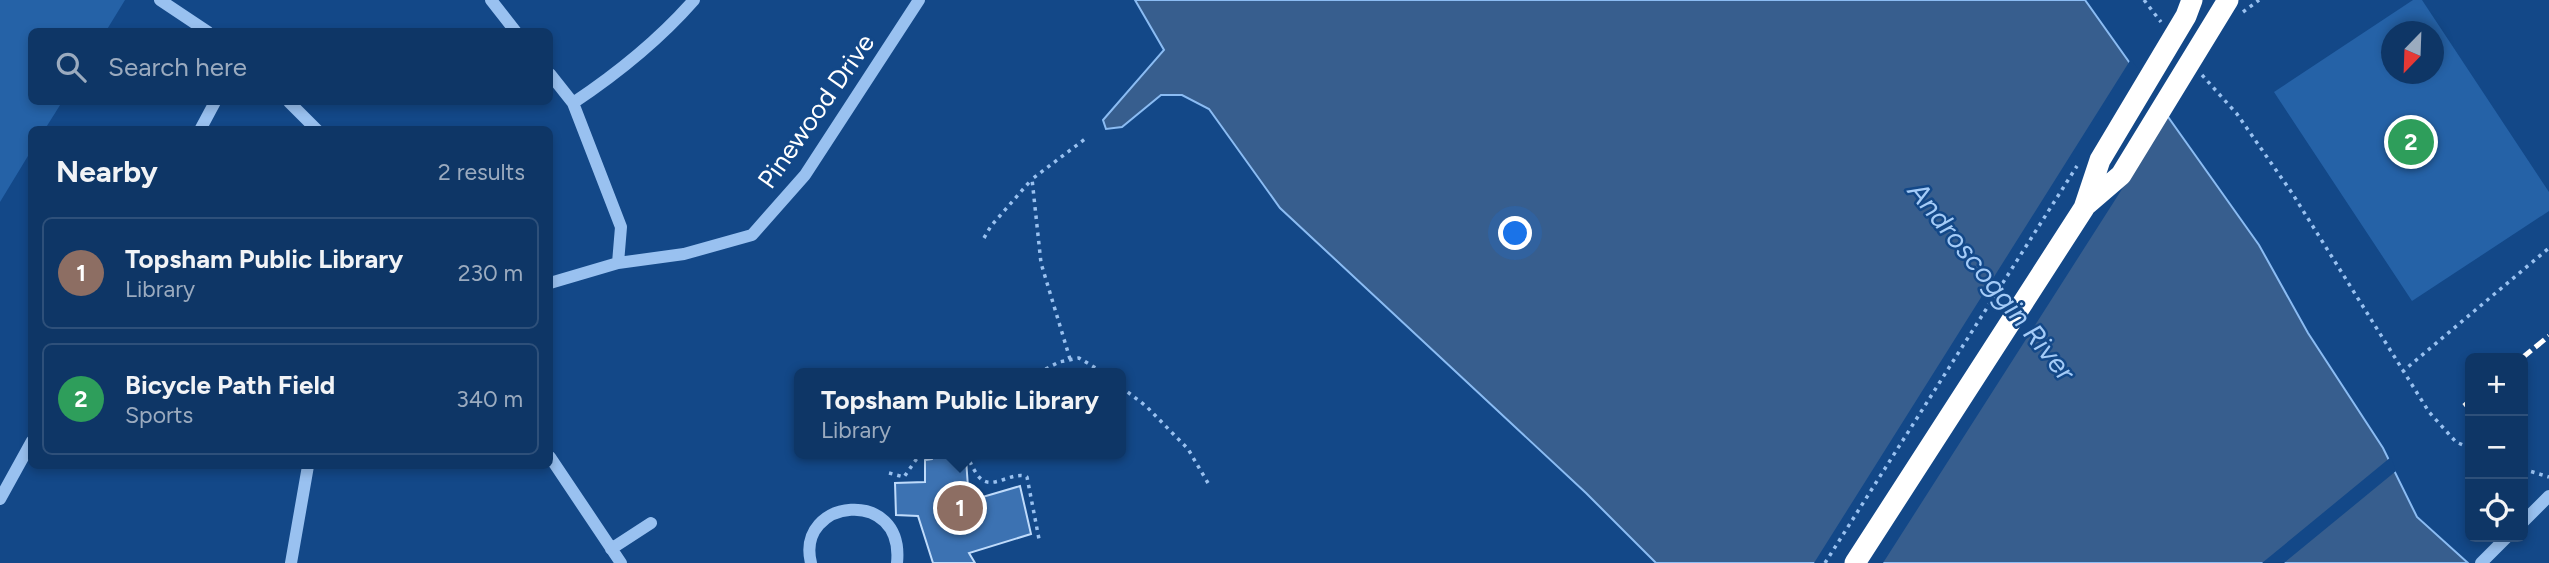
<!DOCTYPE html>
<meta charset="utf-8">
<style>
body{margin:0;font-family:Figtree,sans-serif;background:#1c416f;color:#f1f3f6}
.controls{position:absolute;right:21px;bottom:21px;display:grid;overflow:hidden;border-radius:10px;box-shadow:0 4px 10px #0003}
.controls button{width:63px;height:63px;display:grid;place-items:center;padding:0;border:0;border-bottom:2px solid #2e507a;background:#0e3666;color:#f1f3f6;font:35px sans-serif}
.compass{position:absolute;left:2381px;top:21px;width:63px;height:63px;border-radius:50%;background:#0e3666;box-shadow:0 4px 10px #0003;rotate:203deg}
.you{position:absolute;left:1516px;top:234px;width:24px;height:24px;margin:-18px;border:5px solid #fff;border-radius:50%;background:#1a73e8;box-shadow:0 0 0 10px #1a73e833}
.badge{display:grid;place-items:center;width:46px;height:46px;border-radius:50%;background:#e797bd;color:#fff;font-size:23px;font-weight:700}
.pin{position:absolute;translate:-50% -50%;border:4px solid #fff;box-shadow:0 2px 7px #0006}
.popup{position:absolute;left:794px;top:368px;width:332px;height:91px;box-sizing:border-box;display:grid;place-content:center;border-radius:10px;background:#0e3666;filter:drop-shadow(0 2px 5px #0005);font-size:23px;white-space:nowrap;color:#9babbf}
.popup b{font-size:26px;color:#f1f3f6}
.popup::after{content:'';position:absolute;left:50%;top:100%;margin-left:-14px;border:14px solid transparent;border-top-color:#0e3666}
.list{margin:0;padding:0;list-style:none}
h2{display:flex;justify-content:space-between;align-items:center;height:91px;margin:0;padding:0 28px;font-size:30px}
h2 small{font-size:23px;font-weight:400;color:#9babbf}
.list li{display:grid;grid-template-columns:46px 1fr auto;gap:21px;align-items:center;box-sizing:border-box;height:112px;margin:0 14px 14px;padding:0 14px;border:2px solid #2e507a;border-radius:10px}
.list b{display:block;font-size:26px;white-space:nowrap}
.list p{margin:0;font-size:23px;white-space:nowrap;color:#9babbf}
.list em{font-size:23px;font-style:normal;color:#9babbf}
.icon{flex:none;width:38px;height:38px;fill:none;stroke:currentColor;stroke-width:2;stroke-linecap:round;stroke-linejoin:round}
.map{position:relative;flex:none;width:2549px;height:563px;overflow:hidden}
.search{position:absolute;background:#0e3666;box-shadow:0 4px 10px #0003;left:28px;top:28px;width:525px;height:77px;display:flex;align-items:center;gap:18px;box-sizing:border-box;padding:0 24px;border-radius:10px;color:#9babbf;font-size:26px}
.panel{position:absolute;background:#0e3666;box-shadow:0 4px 10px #0003;left:28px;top:126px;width:525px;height:343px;border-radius:10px}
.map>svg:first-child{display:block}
</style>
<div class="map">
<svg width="2549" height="563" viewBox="0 0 2549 563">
<rect width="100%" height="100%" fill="#134888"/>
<path fill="#2562a7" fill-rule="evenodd" d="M0 0H125L106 31 32 32V102H62L45 129 32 130 31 151 0 202Z
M2413 0H2422L2549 192V211L2412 301 2274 92ZM2392 32H2434V74H2392Z"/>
<path fill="#375e8e" stroke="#8bbcf3" stroke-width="2" d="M1135 0H2085L2259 245 2308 333 2383 448 2417 517 2468 563H1656L1586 493 1280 208 1209 109 1182 95H1161L1122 127 1106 129 1103 120 1164 50Z"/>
<path fill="#134888" d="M2131 59 2170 114 1883 563H1814Z
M2391 457 2396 471 2284 563H2262Z"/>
<path fill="#3c72b2" stroke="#bfdbfb" stroke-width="2" d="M935 454H954L957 460 966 459 969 501 1020 486 1031 534 969 553 975 563H933L918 516 896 515 895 483 925 482V460L932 459Z"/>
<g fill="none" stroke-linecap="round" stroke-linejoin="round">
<path stroke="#99c1f0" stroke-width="3.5" stroke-dasharray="3.5 5" stroke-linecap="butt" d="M2144 0 2161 22
M2243 12 2259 0
M2202 75 2237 114 2292 193 2429 412 2456 442 2470 448
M984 238 991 226 1032 179
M1070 359 1041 263 1032 179 1085 139
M2402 372 2549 248
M1038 373 1059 362 1079 358 1104 373
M1121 387 1146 406 1188 449 1208 483
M909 454 915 458
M966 454C970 461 974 472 980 478 992 491 1013 470 1027 477L1039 539
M2523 469 2549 477
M889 473 904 477 920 454
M1825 563 2077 166"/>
<path stroke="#99c1f0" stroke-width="12" d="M160 0 208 32
M491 0 516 32
M550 74 573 103 621 227 618 263
M289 102 317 130
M573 103C618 73 658 41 694 0
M200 130 215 102
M550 283 618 263 684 254 752 235 805 175 919 0
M550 457 621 563
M0 499 32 441
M2523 522 2549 496
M611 549 651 523
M291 563 308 466
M811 563C795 498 905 486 897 563
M2481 563 2507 537"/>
<path stroke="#fff" stroke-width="21" d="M2085 206 2121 175 2228 0
M1855 563 2084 208 2100 160 2186 16 2192 0"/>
<path stroke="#fff" stroke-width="5" stroke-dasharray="12 5" stroke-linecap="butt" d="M2522 358 2549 336
M2464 406 2470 401"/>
</g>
<g text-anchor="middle" stroke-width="5" stroke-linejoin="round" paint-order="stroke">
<g font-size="26" fill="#fff" stroke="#134888">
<text transform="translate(816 111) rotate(-55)" y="9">Pinewood Drive</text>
</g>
<g font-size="28" font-style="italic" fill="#a4cbf7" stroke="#134888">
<text transform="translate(1992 281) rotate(51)" y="10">Androscoggin River</text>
</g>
</g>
</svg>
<div class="controls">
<button>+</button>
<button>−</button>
<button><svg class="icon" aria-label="locate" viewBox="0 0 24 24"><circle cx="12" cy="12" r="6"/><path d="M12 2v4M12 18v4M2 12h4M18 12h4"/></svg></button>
</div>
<svg class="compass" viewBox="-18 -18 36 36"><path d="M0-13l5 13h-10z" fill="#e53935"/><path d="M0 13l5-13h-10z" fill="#9babbf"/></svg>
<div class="you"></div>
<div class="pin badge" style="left:960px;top:508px;background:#8d6e63">1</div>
<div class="popup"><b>Topsham Public Library</b>Library</div>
<div class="pin badge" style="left:2411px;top:142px;background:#2e9e5b">2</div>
<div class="search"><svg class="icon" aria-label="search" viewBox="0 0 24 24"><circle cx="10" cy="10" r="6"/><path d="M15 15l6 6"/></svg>Search here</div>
<section class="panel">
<h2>Nearby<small>2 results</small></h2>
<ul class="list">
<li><span class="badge" style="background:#8d6e63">1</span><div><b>Topsham Public Library</b><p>Library</p></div><em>230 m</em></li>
<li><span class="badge" style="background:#2e9e5b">2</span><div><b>Bicycle Path Field</b><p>Sports</p></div><em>340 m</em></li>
</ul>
</section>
</div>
